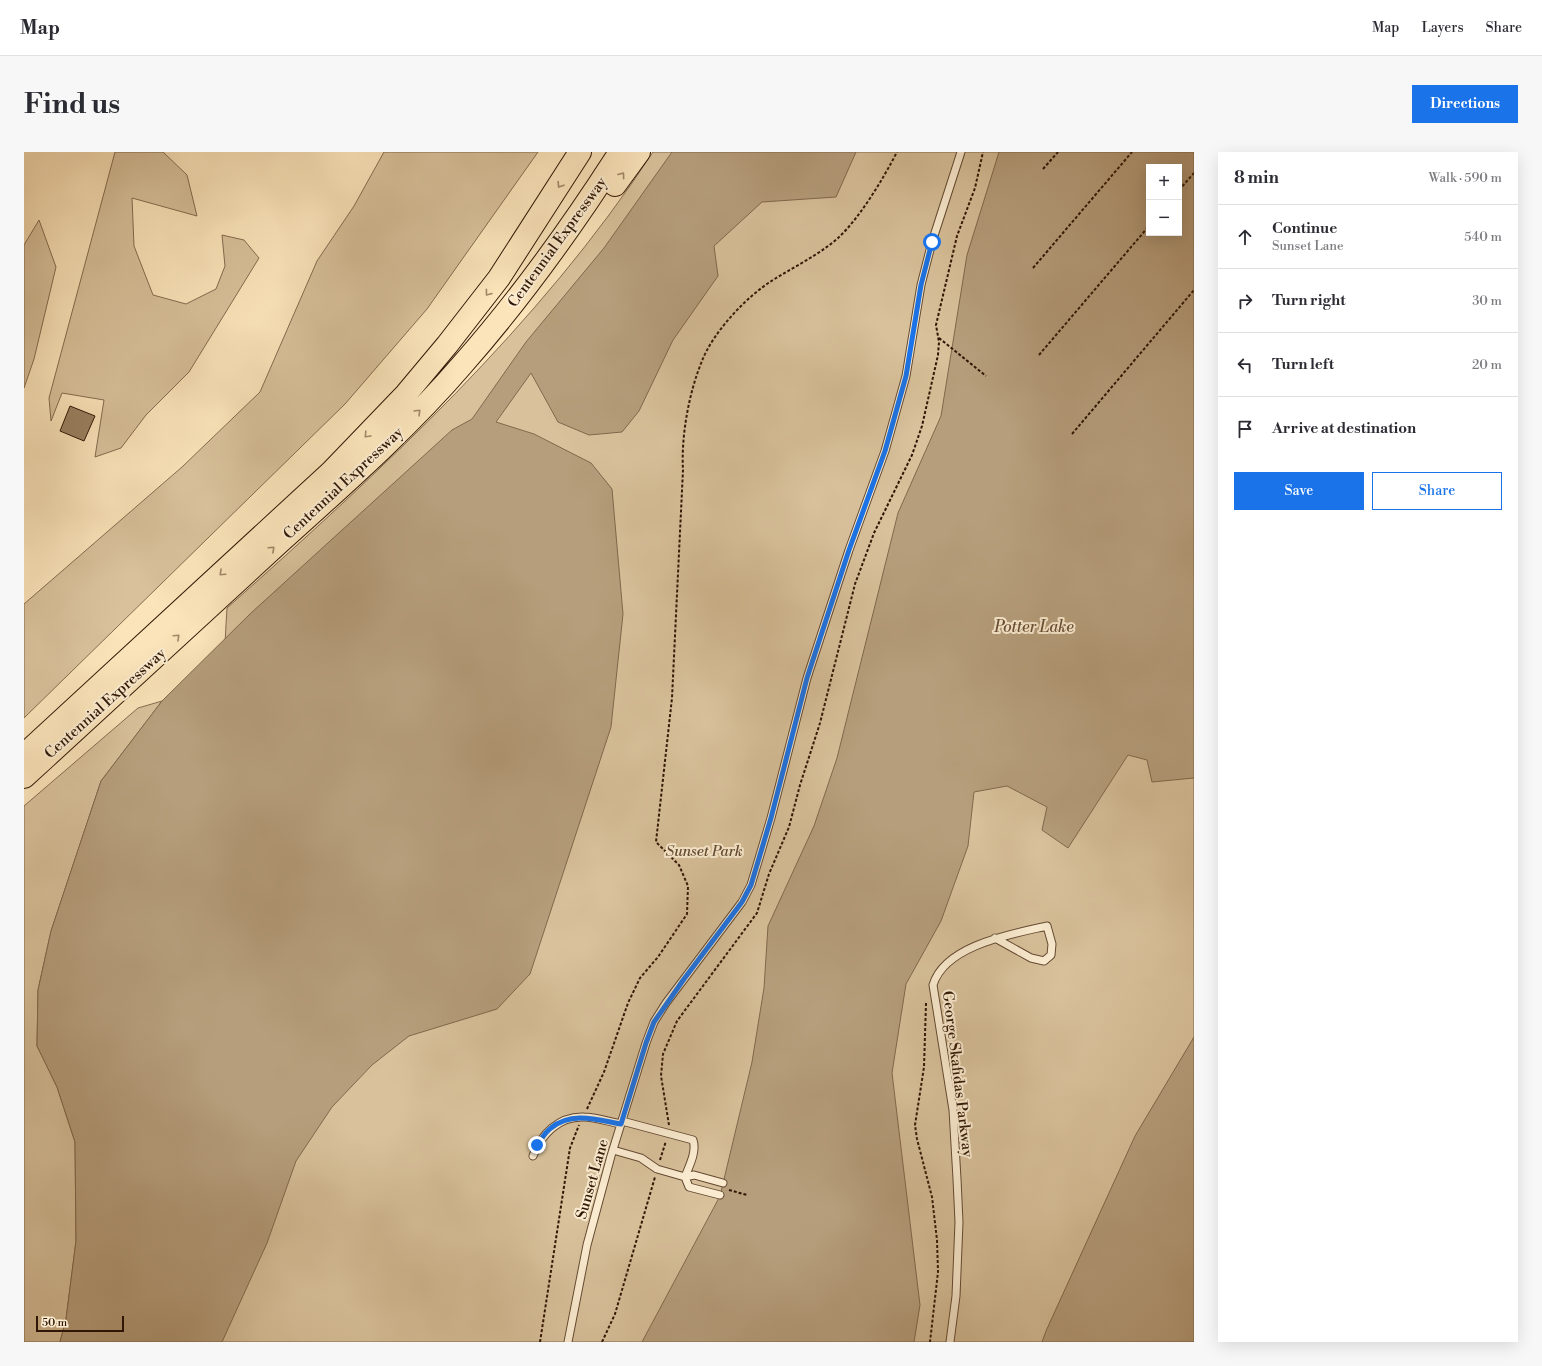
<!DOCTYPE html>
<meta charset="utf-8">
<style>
body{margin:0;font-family:"Libre Bodoni",serif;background:#f7f7f7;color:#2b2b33}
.controls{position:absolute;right:12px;top:12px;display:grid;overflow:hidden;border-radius:0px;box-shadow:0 4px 16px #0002}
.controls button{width:36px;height:36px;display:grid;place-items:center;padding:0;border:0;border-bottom:1px solid #e1e1e2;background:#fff;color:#2b2b33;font:20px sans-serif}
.scale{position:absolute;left:12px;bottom:10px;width:88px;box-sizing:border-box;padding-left:4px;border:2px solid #301705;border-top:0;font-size:11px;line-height:14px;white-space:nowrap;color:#301705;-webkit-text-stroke:3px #fcedd2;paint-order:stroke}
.stop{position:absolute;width:12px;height:12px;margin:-9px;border:3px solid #1a73e8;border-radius:50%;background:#fff}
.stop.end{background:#1a73e8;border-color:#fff;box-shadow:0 1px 4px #0008}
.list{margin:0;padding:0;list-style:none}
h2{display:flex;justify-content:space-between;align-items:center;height:52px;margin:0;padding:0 16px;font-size:17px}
h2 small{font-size:13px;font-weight:400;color:#7c7c81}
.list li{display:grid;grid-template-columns:26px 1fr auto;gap:12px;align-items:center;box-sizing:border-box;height:64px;padding:0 16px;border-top:1px solid #e1e1e2}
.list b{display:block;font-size:15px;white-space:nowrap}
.list p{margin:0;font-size:13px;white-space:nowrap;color:#7c7c81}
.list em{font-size:13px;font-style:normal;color:#7c7c81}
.actions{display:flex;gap:8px;padding:12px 16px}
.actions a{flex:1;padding:9px 0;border:1px solid #1a73e8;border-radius:0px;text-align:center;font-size:14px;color:#1a73e8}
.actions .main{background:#1a73e8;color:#fff}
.icon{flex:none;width:22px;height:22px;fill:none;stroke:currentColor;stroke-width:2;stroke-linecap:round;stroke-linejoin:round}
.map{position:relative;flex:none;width:1170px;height:1190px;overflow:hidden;border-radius:0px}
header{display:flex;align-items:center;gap:24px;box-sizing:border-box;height:56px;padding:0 20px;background:#fff;border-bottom:1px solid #e1e1e2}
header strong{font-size:19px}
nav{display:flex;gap:22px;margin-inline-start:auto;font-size:14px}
.intro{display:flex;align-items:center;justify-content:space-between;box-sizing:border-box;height:96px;padding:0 24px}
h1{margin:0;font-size:28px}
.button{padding:10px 18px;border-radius:0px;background:#1a73e8;color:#fff;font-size:14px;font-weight:700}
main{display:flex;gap:24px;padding:0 24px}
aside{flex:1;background:#fff;border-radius:0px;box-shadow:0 4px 16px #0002}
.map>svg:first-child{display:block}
</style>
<header>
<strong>Map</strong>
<nav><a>Map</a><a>Layers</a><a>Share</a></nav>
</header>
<div class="intro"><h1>Find us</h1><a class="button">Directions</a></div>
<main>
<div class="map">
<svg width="1170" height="1190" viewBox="0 0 1170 1190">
<rect width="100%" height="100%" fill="#fbe4ba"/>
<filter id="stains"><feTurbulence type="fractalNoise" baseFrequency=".005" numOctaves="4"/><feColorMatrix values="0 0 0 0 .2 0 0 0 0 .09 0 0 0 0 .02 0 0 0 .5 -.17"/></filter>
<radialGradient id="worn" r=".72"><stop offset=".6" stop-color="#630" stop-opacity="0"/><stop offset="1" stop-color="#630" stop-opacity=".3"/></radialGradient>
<path fill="#d8c19b" stroke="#846c50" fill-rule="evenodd" d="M91 0H139L163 23 173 64 108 46 110 94 129 143 162 152 192 137 201 114 198 83 220 88 235 106 165 220 122 263 97 296 71 305 80 248 38 241 27 269 25 246Z
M360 0H514L403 157 321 252 0 566V452L158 315 236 240 293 109 330 54Z
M629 0H1170V1093L1122 1190H51L177 904 203 456C358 318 515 174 629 0ZM1125 15H1155V81H1125Z
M15 68 32 115 10 207 0 236V93Z
M138 549 77 629 27 779 14 838 13 894 33 935 51 990 52 1089 42 1167 36 1190H0V654L114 556Z"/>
<path fill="#b69e7c" stroke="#80684c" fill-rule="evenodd" d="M648 0H832L812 45 738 50 690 94 694 124 649 188 615 259 598 280 565 283 534 270 507 221 472 270 510 282 567 311 588 337 599 462 587 575 506 822 473 857 385 884 348 913 308 955 272 1009 243 1091 198 1190H36L42 1167 52 1089 51 990 33 935 13 894 14 838 27 779 77 629 138 549 227 461 428 278 448 267 502 190 580 96Z
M975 0H1170V626L1128 630 1123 608 1104 603 1044 696 1018 678 1023 655 983 634 950 640 944 694 917 769 882 832 868 921 896 1153 890 1190H618L696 1044 728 910 740 836 744 774 790 674 813 606 874 361 917 264 943 103ZM1125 15H1155V81H1125Z
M1170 885V1190H1018L1022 1179 1111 984Z"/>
<path fill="#9a8263" stroke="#301705" d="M46 254 71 264 60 289 36 279Z"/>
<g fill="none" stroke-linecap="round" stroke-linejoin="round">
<g stroke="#634a32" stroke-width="9">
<path id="lane" d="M589 998 617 1006 633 1017 661 1025C665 1014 673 1000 669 988L598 969
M509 1004C517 983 534 964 560 965 572 965 585 970 597 972
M696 1043 665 1035 661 1025 670 1023 699 1031
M544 1190 563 1093 587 1004 622 891 630 870 642 851 718 750 727 733 747 666 783 526 825 398 861 299 882 224 897 133 908 90 937 0
M926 1190 932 1144 935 1070 933 1027 929 958 909 833C921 793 988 782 1023 774L1028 792 1027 803 1020 809 1007 806 971 786"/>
</g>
<g stroke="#301705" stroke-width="24">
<path id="highway" d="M591 33 615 0
M0 603 307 320 382 242 423 193 475 126 556 0
M0 625C86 547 171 468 257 389 319 333 383 277 438 213 497 146 548 75 596 0"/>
</g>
<path stroke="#301705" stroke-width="2" stroke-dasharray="3 2" stroke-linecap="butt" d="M1019 17 1034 0
M1155 38 1170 21
M1009 116 1108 0
M915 186 962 224
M1015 203 1125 74
M1048 282 1170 138
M902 851 900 915 891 973 893 987 908 1045 913 1088 914 1120 906 1190
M563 957 580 920 604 851 616 826 634 805 663 762 664 734 655 713 632 690 648 546 659 318C657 284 665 240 678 209 689 180 723 144 749 128 771 114 793 104 813 87 836 66 859 27 873 0
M645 973 637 924 639 902 653 869 733 761 745 722 765 675 776 633 796 571 831 432 850 381 888 303 898 274 914 203 915 190 912 173 933 84 951 36 959 0
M636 1008 642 989
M705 1038 723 1043
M516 1190 546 996 555 973
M578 1190 591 1162 631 1025"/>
<use href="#lane" stroke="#fcedd2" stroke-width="7"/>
<use href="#highway" stroke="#fbe4ba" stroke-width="22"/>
</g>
<defs><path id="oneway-chevron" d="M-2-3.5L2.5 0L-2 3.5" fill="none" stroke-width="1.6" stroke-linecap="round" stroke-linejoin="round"/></defs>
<g stroke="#a08869">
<use href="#oneway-chevron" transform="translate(598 23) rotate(-54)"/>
<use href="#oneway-chevron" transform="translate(536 33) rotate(122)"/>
<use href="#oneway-chevron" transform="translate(464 141) rotate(127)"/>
<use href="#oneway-chevron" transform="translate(394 260) rotate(-45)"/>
<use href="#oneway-chevron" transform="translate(343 283) rotate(133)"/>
<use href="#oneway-chevron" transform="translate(248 397) rotate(-43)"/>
<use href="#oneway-chevron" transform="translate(198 421) rotate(137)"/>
<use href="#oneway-chevron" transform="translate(153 485) rotate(-43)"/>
</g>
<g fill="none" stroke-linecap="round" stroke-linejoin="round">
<path stroke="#1a73e8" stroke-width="5" d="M513 993C517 988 521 980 527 976 548 959 574 968 597 972L622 891 630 870 660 827 718 750 727 733 747 666 783 526 825 398 861 299 882 224 897 133 908 90"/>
</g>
<g text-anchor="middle" stroke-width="4" stroke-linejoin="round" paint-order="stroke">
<g font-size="15" fill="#301705" stroke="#fcedd2">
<text transform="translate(533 90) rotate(-54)" y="5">Centennial Expressway</text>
<text transform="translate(319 331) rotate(-43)" y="5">Centennial Expressway</text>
<text transform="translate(81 551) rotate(-42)" y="5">Centennial Expressway</text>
<text transform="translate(934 922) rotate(83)" y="5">George Skafidas Parkway</text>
<text transform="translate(568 1027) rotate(-74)" y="5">Sunset Lane</text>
</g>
<g font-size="15" font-style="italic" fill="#624a32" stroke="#fcedd2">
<text x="680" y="704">Sunset Park</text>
</g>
<g font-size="16" font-style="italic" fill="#664d35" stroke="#fcedd2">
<text x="1010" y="480">Potter Lake</text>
</g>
</g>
<rect width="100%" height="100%" filter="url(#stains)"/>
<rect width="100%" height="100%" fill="url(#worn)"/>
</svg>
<div class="controls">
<button>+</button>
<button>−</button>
</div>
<div class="scale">50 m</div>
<div class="stop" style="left:908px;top:90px"></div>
<div class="stop end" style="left:513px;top:993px"></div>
</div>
<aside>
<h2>8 min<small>Walk · 590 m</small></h2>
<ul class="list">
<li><svg class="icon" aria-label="ahead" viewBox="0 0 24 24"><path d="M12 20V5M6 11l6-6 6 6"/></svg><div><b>Continue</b><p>Sunset Lane</p></div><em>540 m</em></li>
<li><svg class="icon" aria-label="right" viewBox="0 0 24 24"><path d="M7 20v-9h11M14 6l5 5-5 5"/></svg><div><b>Turn right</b></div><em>30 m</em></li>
<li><svg class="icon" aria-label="left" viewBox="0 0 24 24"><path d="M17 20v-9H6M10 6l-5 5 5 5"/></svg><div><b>Turn left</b></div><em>20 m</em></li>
<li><svg class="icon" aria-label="arrive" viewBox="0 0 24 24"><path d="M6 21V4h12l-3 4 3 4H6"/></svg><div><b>Arrive at destination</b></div></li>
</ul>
<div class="actions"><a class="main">Save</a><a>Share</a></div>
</aside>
</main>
